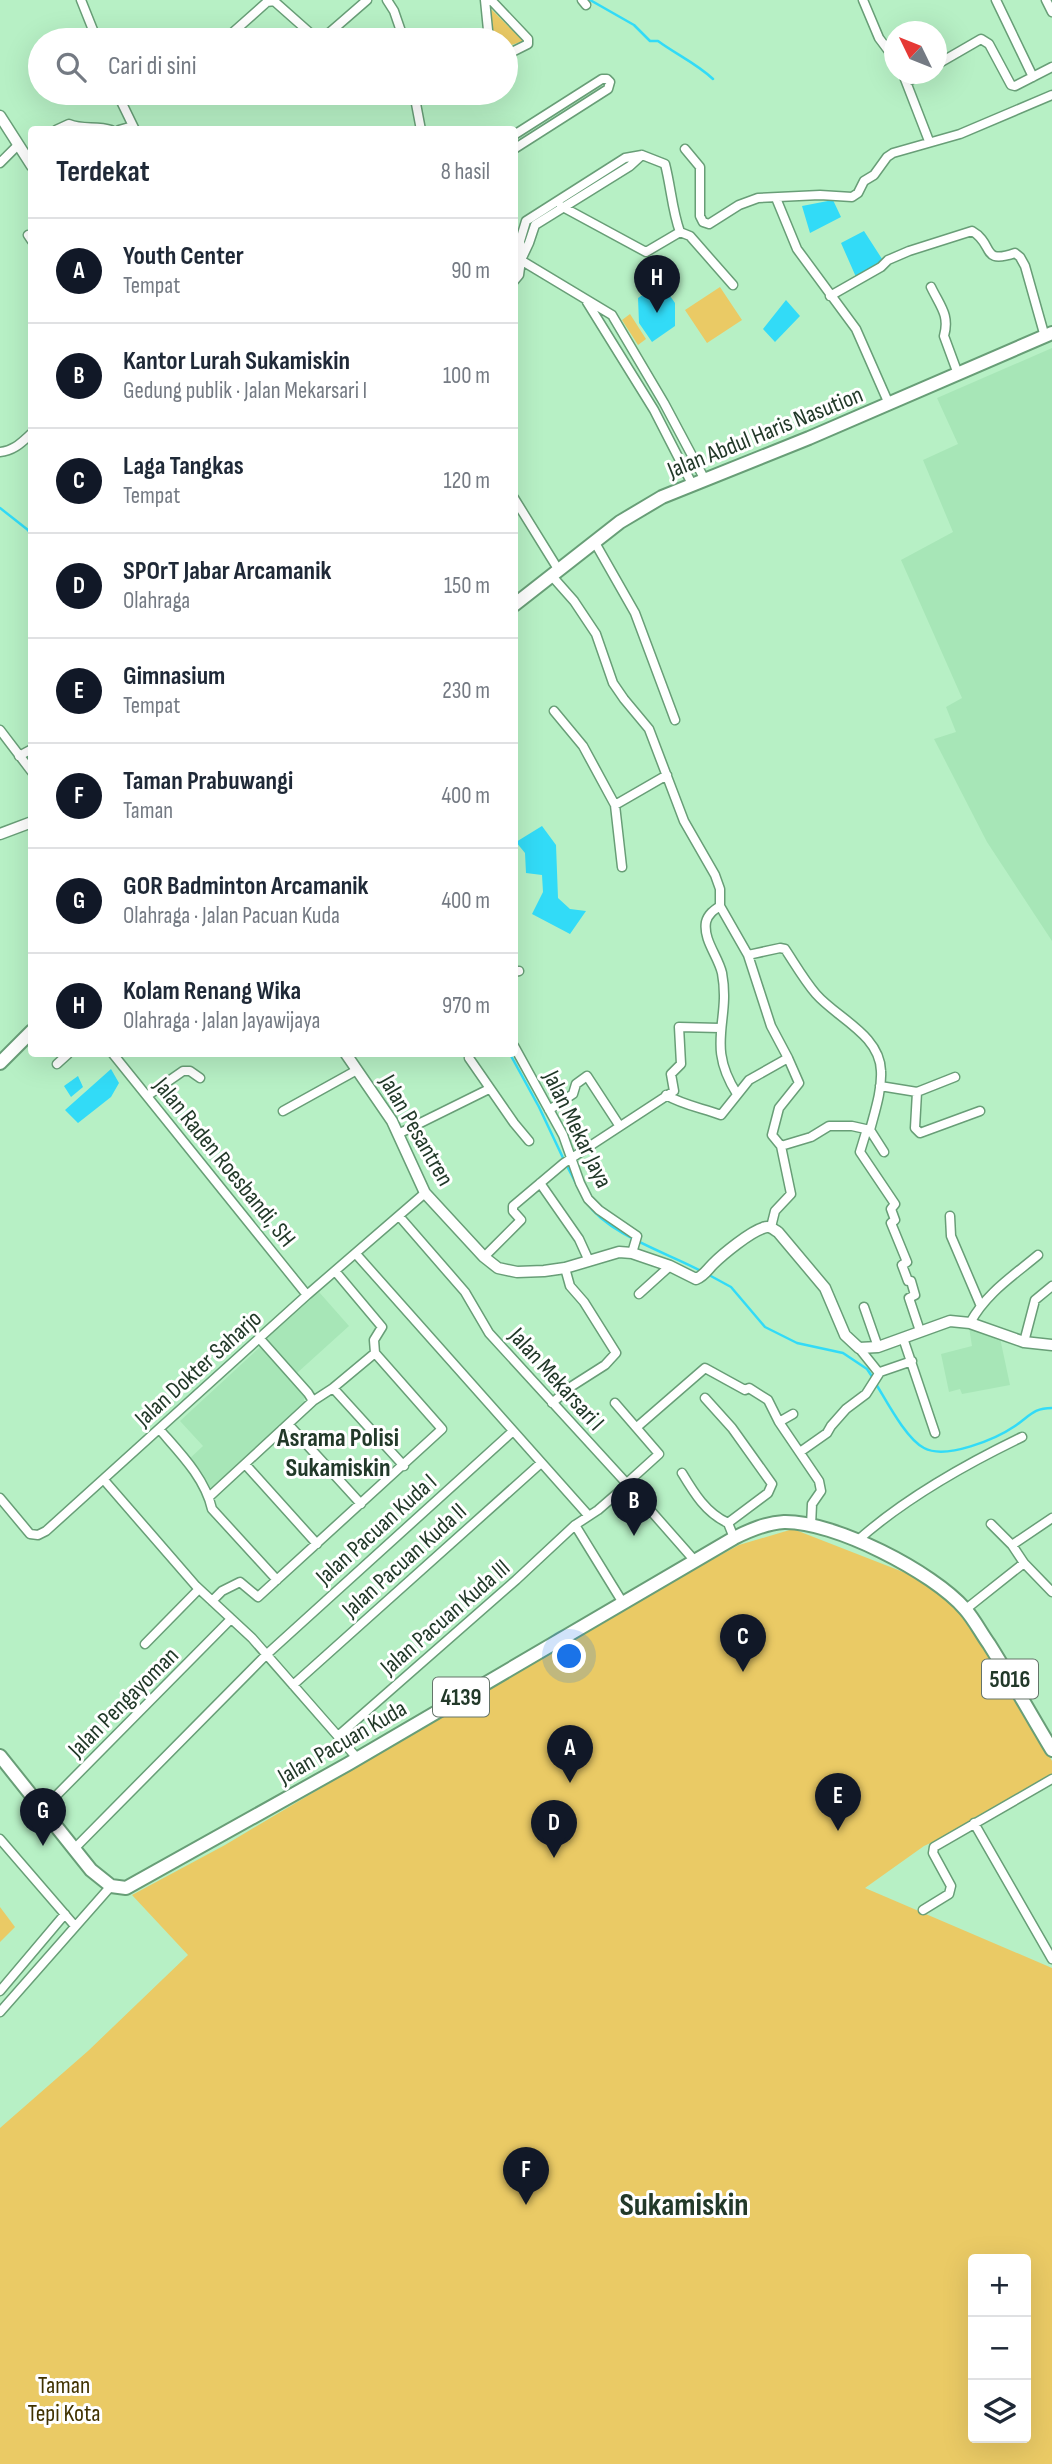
<!DOCTYPE html>
<html lang="id">
<meta charset="utf-8">
<style>
body{margin:0;font-family:"Sofia Sans Condensed",sans-serif;background:#f6f6f7;color:#1f2937}
.controls{position:absolute;right:21px;bottom:21px;display:grid;overflow:hidden;border-radius:7px;box-shadow:0 7px 28px #0002}
.controls button{width:63px;height:63px;display:grid;place-items:center;padding:0;border:0;border-bottom:2px solid #e0e1e3;background:#fff;color:#1f2937;font:35px sans-serif}
.compass{position:absolute;left:884px;top:21px;width:63px;height:63px;border-radius:50%;background:#fff;box-shadow:0 7px 28px #0002;rotate:313deg}
.you{position:absolute;left:570px;top:1657px;width:24px;height:24px;margin:-18px;border:5px solid #fff;border-radius:50%;background:#1a73e8;box-shadow:0 0 0 10px #1a73e833}
.badge{display:grid;place-items:center;width:46px;height:46px;border-radius:50%;background:#111827;color:#fff;font-size:23px;font-weight:700}
.pin{position:absolute;translate:-50% -58px;filter:drop-shadow(0 2px 4px #0008)}
.pin::after{content:'';position:absolute;top:37px;width:24px;height:21px;background:inherit;clip-path:polygon(0 0,100% 0,50% 100%)}
.list{margin:0;padding:0;list-style:none}
h2{display:flex;justify-content:space-between;align-items:center;height:91px;margin:0;padding:0 28px;font-size:30px}
h2 small{font-size:23px;font-weight:400;color:#747a83}
.list li{display:grid;grid-template-columns:46px 1fr auto;gap:21px;align-items:center;box-sizing:border-box;height:105px;padding:0 28px;border-top:2px solid #e0e1e3}
.list b{display:block;font-size:26px;white-space:nowrap}
.list p{margin:0;font-size:23px;white-space:nowrap;color:#747a83}
.list em{font-size:23px;font-style:normal;color:#747a83}
.icon{flex:none;width:38px;height:38px;fill:none;stroke:currentColor;stroke-width:2;stroke-linecap:round;stroke-linejoin:round}
.map{position:relative;flex:none;width:1052px;height:2464px;overflow:hidden}
.search{position:absolute;background:#fff;box-shadow:0 7px 28px #0002;left:28px;top:28px;width:490px;height:77px;display:flex;align-items:center;gap:18px;box-sizing:border-box;padding:0 24px;border-radius:38px;color:#747a83;font-size:26px}
.panel{position:absolute;background:#fff;box-shadow:0 7px 28px #0002;left:28px;top:126px;width:490px;height:931px;border-radius:7px}
.map>svg:first-child{display:block}
</style>
<div class="map">
<svg width="1052" height="2464" viewBox="0 0 1052 2464">
<rect width="100%" height="100%" fill="#b7f0c5"/>
<path fill="#a7e6b7" d="M1052 348V941L987 842 934 739 956 732 946 707 962 698 901 560 953 532 923 460 958 444 937 398Z
M319 1292 349 1326 297 1373 266 1339Z
M969 1327 1000 1338 1010 1385 962 1394 960 1389 949 1392 941 1354 972 1346Z
M260 1347 304 1394V1404L211 1488 187 1461 203 1446 180 1421Z"/>
<path fill="#eaca65" fill-rule="evenodd" d="M490 8 523 41 506 47V40H494Z
M720 287 742 320 707 343 685 310Z
M630 314 646 339 638 345 622 320Z
M793 1529 934 1584 964 1610 1052 1761V1776L974 1823 924 1846 865 1888 1052 1968V2464H0V2128L88 2051 188 1955 132 1895 225 1845 625 1607 739 1545ZM973 2259H1026V2438H973Z
M0 1907 15 1927 0 1942Z"/>
<path fill="#32dbf7" d="M833 200 841 217 810 233 802 206Z
M864 231 884 262 856 277 841 243Z
M661 283 675 303V326L652 342 639 323 638 298Z
M786 300 800 316 775 342 763 329Z
M542 826 556 845 558 898 570 909 586 911 570 934 532 914 543 892 542 875 526 873 525 853 516 842Z
M111 1069 119 1083 111 1097 78 1123 65 1110Z
M78 1076 83 1087 71 1097 64 1086Z"/>
<g fill="none" stroke-linecap="round" stroke-linejoin="round">
<path stroke="#32dbf7" stroke-width="2.5" d="M590 0 634 25 650 41H658C677 55 696 63 713 79
M0 508 28 530 32 536
M510 1054 539 1107 564 1160
M567 1166 583 1197
M587 1203C609 1235 668 1253 703 1272
M709 1275 731 1287 765 1327 797 1343 843 1353 867 1369 873 1378
M876 1384C886 1400 906 1439 924 1448 946 1460 996 1439 1015 1426 1030 1416 1033 1408 1052 1408"/>
<g stroke="#689e77" stroke-width="11">
<path id="minor" d="M81 0 97 40
M387 0 394 11 404 40
M485 0 489 40
M491 0 528 39V44L506 55
M582 0 586 5
M863 0 879 38 894 58
M996 0 1033 77
M1046 0 1052 12
M231 34 267 2 274 1 318 40
M223 40 231 34V40
M321 40 367 0
M936 65 981 39 989 44 1011 85 1015 86 1052 67
M903 74 929 141
M907 82 922 74
M117 93 135 130
M414 93 421 130
M56 130 69 124C83 130 97 125 111 130
M119 130 133 126
M514 135 602 79H607L610 82 608 89 514 149
M685 149 700 167V216L703 222 709 224 739 205 758 198 820 195 852 197 858 193 864 181 874 175 887 157 893 153 960 134 1052 95
M642 155 630 166 535 225 529 243 521 260 520 241 526 221 625 158Z
M642 155 665 164C671 187 672 210 680 232L690 236 733 285
M0 163 18 145
M776 198 797 249 856 329 889 404
M561 206 646 252 680 232
M28 235 32 241
M514 256 612 315 664 403 705 480
M514 281 519 275 521 260
M931 287C940 306 950 315 944 336L958 374
M830 296 881 267 888 260 909 251 972 231C995 244 980 265 1015 253L1020 257 1025 266 1045 337
M587 302 654 410 692 484
M0 452C14 451 22 442 32 433
M514 498 558 569
M594 541 635 613 675 720
M551 575 574 601 596 634 613 683 624 699 649 729 684 821 715 875 720 889V906C714 910 708 914 706 922 703 940 718 956 722 973 731 1022 705 1044 737 1094
M554 711 583 746 615 805
M0 730 32 772
M19 756 32 749
M622 867 615 805 667 775
M720 906 748 955 780 948 785 949C795 964 804 980 816 994 837 1018 880 1035 881 1071 882 1090 875 1111 870 1130
M514 972 519 971
M514 1046 563 1135 580 1183 588 1199 599 1210 637 1236 632 1253
M113 1054 307 1295
M469 1058 514 1123 529 1141
M57 1064 68 1054
M880 1086 917 1092 955 1077
M917 1092 915 1128 920 1133 980 1111
M666 1095C683 1105 702 1108 721 1115L749 1080 788 1058 771 1026 748 955
M147 1096 183 1071H190L200 1078
M549 1110 573 1094 576 1084 587 1076 619 1125
M283 1111 357 1070
M867 1129 860 1152 895 1204 891 1209 895 1220 891 1223 907 1262 902 1265 908 1281H911L915 1295 909 1298 920 1331
M398 1134 489 1089
M781 1146 811 1137 829 1126H852L870 1130 884 1152
M540 1183 579 1239 589 1261
M399 1216 465 1292 489 1333 629 1486 695 1561
M950 1216 951 1236 980 1304
M771 1227 775 1211 791 1194 781 1146 772 1135 779 1108 799 1083 788 1058
M356 1254 588 1515
M484 1257 521 1220 513 1211V1206L564 1163 674 1091 671 1074 681 1064 679 1027 720 1028
M639 1294 670 1266
M864 1307 878 1347
M970 1323C986 1293 1013 1276 1038 1255
M903 1338 935 1433
M260 1339 308 1393 313 1401
M1024 1342 1035 1300 1052 1286
M859 1348 879 1373
M333 1388 404 1466
M705 1398 732 1428 772 1484 768 1493 728 1523 734 1538
M552 1403 572 1386 605 1365 616 1353 584 1302 570 1286 565 1268
M615 1403 659 1454 627 1483
M779 1422 793 1414
M289 1425 361 1504
M637 1427 705 1368 745 1390 749 1388 768 1400 779 1422 819 1481 821 1491 812 1504 811 1526
M160 1430C180 1453 205 1478 212 1509L277 1580
M800 1452 827 1433 831 1426 846 1409 866 1394 880 1372 912 1361
M245 1464 317 1544
M682 1473C694 1493 706 1513 728 1523
M104 1480 196 1586 252 1638 357 1758
M209 1497 313 1401 333 1388 375 1353
M0 1498 30 1534 38 1535 46 1531 307 1295 425 1193
M991 1524 1012 1545 1024 1563
M575 1525 623 1603
M857 1541C905 1498 964 1465 1022 1437
M1012 1545 1052 1518
M212 1601 222 1591 240 1582 258 1597 442 1429 375 1353 374 1340 382 1327 335 1271
M966 1609 1024 1563 1052 1592
M145 1644 199 1589
M293 1685 541 1463
M338 1736 516 1580 575 1525 598 1510 628 1484
M42 1810 230 1620
M974 1823 1052 1959
M0 1839 75 1926
M74 1849 266 1655 512 1432
M923 1910 949 1894 951 1886 933 1853 934 1847 1052 1779
M0 1991 65 1914
M0 2012 111 1886"/>
</g>
<g stroke="#689e77" stroke-width="13">
<path id="tertiary" d="M0 116 32 166
M0 834 32 822
M346 1054 392 1121 425 1193 484 1257 498 1268 517 1272 544 1271 565 1268 619 1252 632 1253 670 1266 696 1279C704 1276 707 1270 713 1264 723 1254 750 1232 763 1228 769 1225 773 1229 778 1232L825 1288 845 1335 859 1348 878 1347 950 1321 970 1323 1024 1342 1052 1345"/>
</g>
<g stroke="#689e77" stroke-width="16">
<path id="primary" d="M0 1756 91 1870 111 1886 126 1888 348 1764 734 1538C750 1530 766 1523 784 1522 834 1521 933 1572 965 1609 974 1619 981 1633 989 1644 1011 1679 1031 1715 1052 1750"/>
</g>
<g stroke="#689e77" stroke-width="16">
<path id="trunk" d="M514 605 620 522 662 497 809 438 1052 333
M0 1063 32 1031"/>
</g>
<use href="#minor" stroke="#fff" stroke-width="8"/>
<use href="#tertiary" stroke="#fff" stroke-width="10"/>
<use href="#primary" stroke="#fff" stroke-width="12"/>
<use href="#trunk" stroke="#fff" stroke-width="12"/>
</g>
<g text-anchor="middle" stroke-width="6" stroke-linejoin="round" paint-order="stroke">
<g fill="#fff" stroke="#647469" stroke-width="2">
<rect x="982" y="1659.5" width="56" height="39" rx="5"/>
<rect x="433" y="1677.5" width="56" height="39" rx="5"/>
</g>
<g font-size="23" font-weight="bold" fill="#223929">
<text x="1010" y="1687">5016</text>
<text x="461" y="1705">4139</text>
</g>
<g font-size="24" fill="#223929" stroke="#fff">
<text transform="translate(765 432) rotate(-22)" y="8">Jalan Abdul Haris Nasution</text>
<text transform="translate(578 1129) rotate(64)" y="8">Jalan Mekar Jaya</text>
<text transform="translate(417 1130) rotate(60)" y="8">Jalan Pesantren</text>
<text transform="translate(225 1162) rotate(51)" y="8">Jalan Raden Roesbandi, SH</text>
<text transform="translate(198 1368) rotate(-42)" y="8">Jalan Dokter Saharjo</text>
<text transform="translate(557 1379) rotate(48)" y="8">Jalan Mekarsari I</text>
<text transform="translate(376 1529) rotate(-42)" y="8">Jalan Pacuan Kuda I</text>
<text transform="translate(404 1560) rotate(-42)" y="8">Jalan Pacuan Kuda II</text>
<text transform="translate(445 1617) rotate(-41)" y="8">Jalan Pacuan Kuda III</text>
<text transform="translate(123 1702) rotate(-45)" y="8">Jalan Pengayoman</text>
<text transform="translate(342 1742) rotate(-30)" y="8">Jalan Pacuan Kuda</text>
</g>
<g font-size="24" fill="#403200" stroke="#fff">
<text x="64" y="2393">Taman<tspan x="64" dy="28">Tepi Kota</tspan></text>
</g>
<g font-size="26" font-weight="bold" fill="#223929" stroke="#fff">
<text x="338" y="1446">Asrama Polisi<tspan x="338" dy="30">Sukamiskin</tspan></text>
</g>
<g font-size="32" font-weight="bold" fill="#223929" stroke="#fff">
<text x="684" y="2215">Sukamiskin</text>
</g>
</g>
</svg>
<div class="controls">
<button>+</button>
<button>−</button>
<button><svg class="icon" aria-label="layers" viewBox="0 0 24 24"><path d="M12 4l9 5-9 5-9-5zM3 14l9 5 9-5"/></svg></button>
</div>
<svg class="compass" viewBox="-18 -18 36 36"><path d="M0-13l5 13h-10z" fill="#e53935"/><path d="M0 13l5-13h-10z" fill="#747a83"/></svg>
<div class="you"></div>
<div class="pin badge" style="left:570px;top:1783px">A</div>
<div class="pin badge" style="left:634px;top:1536px">B</div>
<div class="pin badge" style="left:743px;top:1672px">C</div>
<div class="pin badge" style="left:554px;top:1858px">D</div>
<div class="pin badge" style="left:838px;top:1831px">E</div>
<div class="pin badge" style="left:526px;top:2205px">F</div>
<div class="pin badge" style="left:43px;top:1846px">G</div>
<div class="pin badge" style="left:657px;top:313px">H</div>
<div class="search"><svg class="icon" aria-label="search" viewBox="0 0 24 24"><circle cx="10" cy="10" r="6"/><path d="M15 15l6 6"/></svg>Cari di sini</div>
<section class="panel">
<h2>Terdekat<small>8 hasil</small></h2>
<ul class="list">
<li><span class="badge">A</span><div><b>Youth Center</b><p>Tempat</p></div><em>90 m</em></li>
<li><span class="badge">B</span><div><b>Kantor Lurah Sukamiskin</b><p>Gedung publik · Jalan Mekarsari I</p></div><em>100 m</em></li>
<li><span class="badge">C</span><div><b>Laga Tangkas</b><p>Tempat</p></div><em>120 m</em></li>
<li><span class="badge">D</span><div><b>SPOrT Jabar Arcamanik</b><p>Olahraga</p></div><em>150 m</em></li>
<li><span class="badge">E</span><div><b>Gimnasium</b><p>Tempat</p></div><em>230 m</em></li>
<li><span class="badge">F</span><div><b>Taman Prabuwangi</b><p>Taman</p></div><em>400 m</em></li>
<li><span class="badge">G</span><div><b>GOR Badminton Arcamanik</b><p>Olahraga · Jalan Pacuan Kuda</p></div><em>400 m</em></li>
<li><span class="badge">H</span><div><b>Kolam Renang Wika</b><p>Olahraga · Jalan Jayawijaya</p></div><em>970 m</em></li>
</ul>
</section>
</div>
